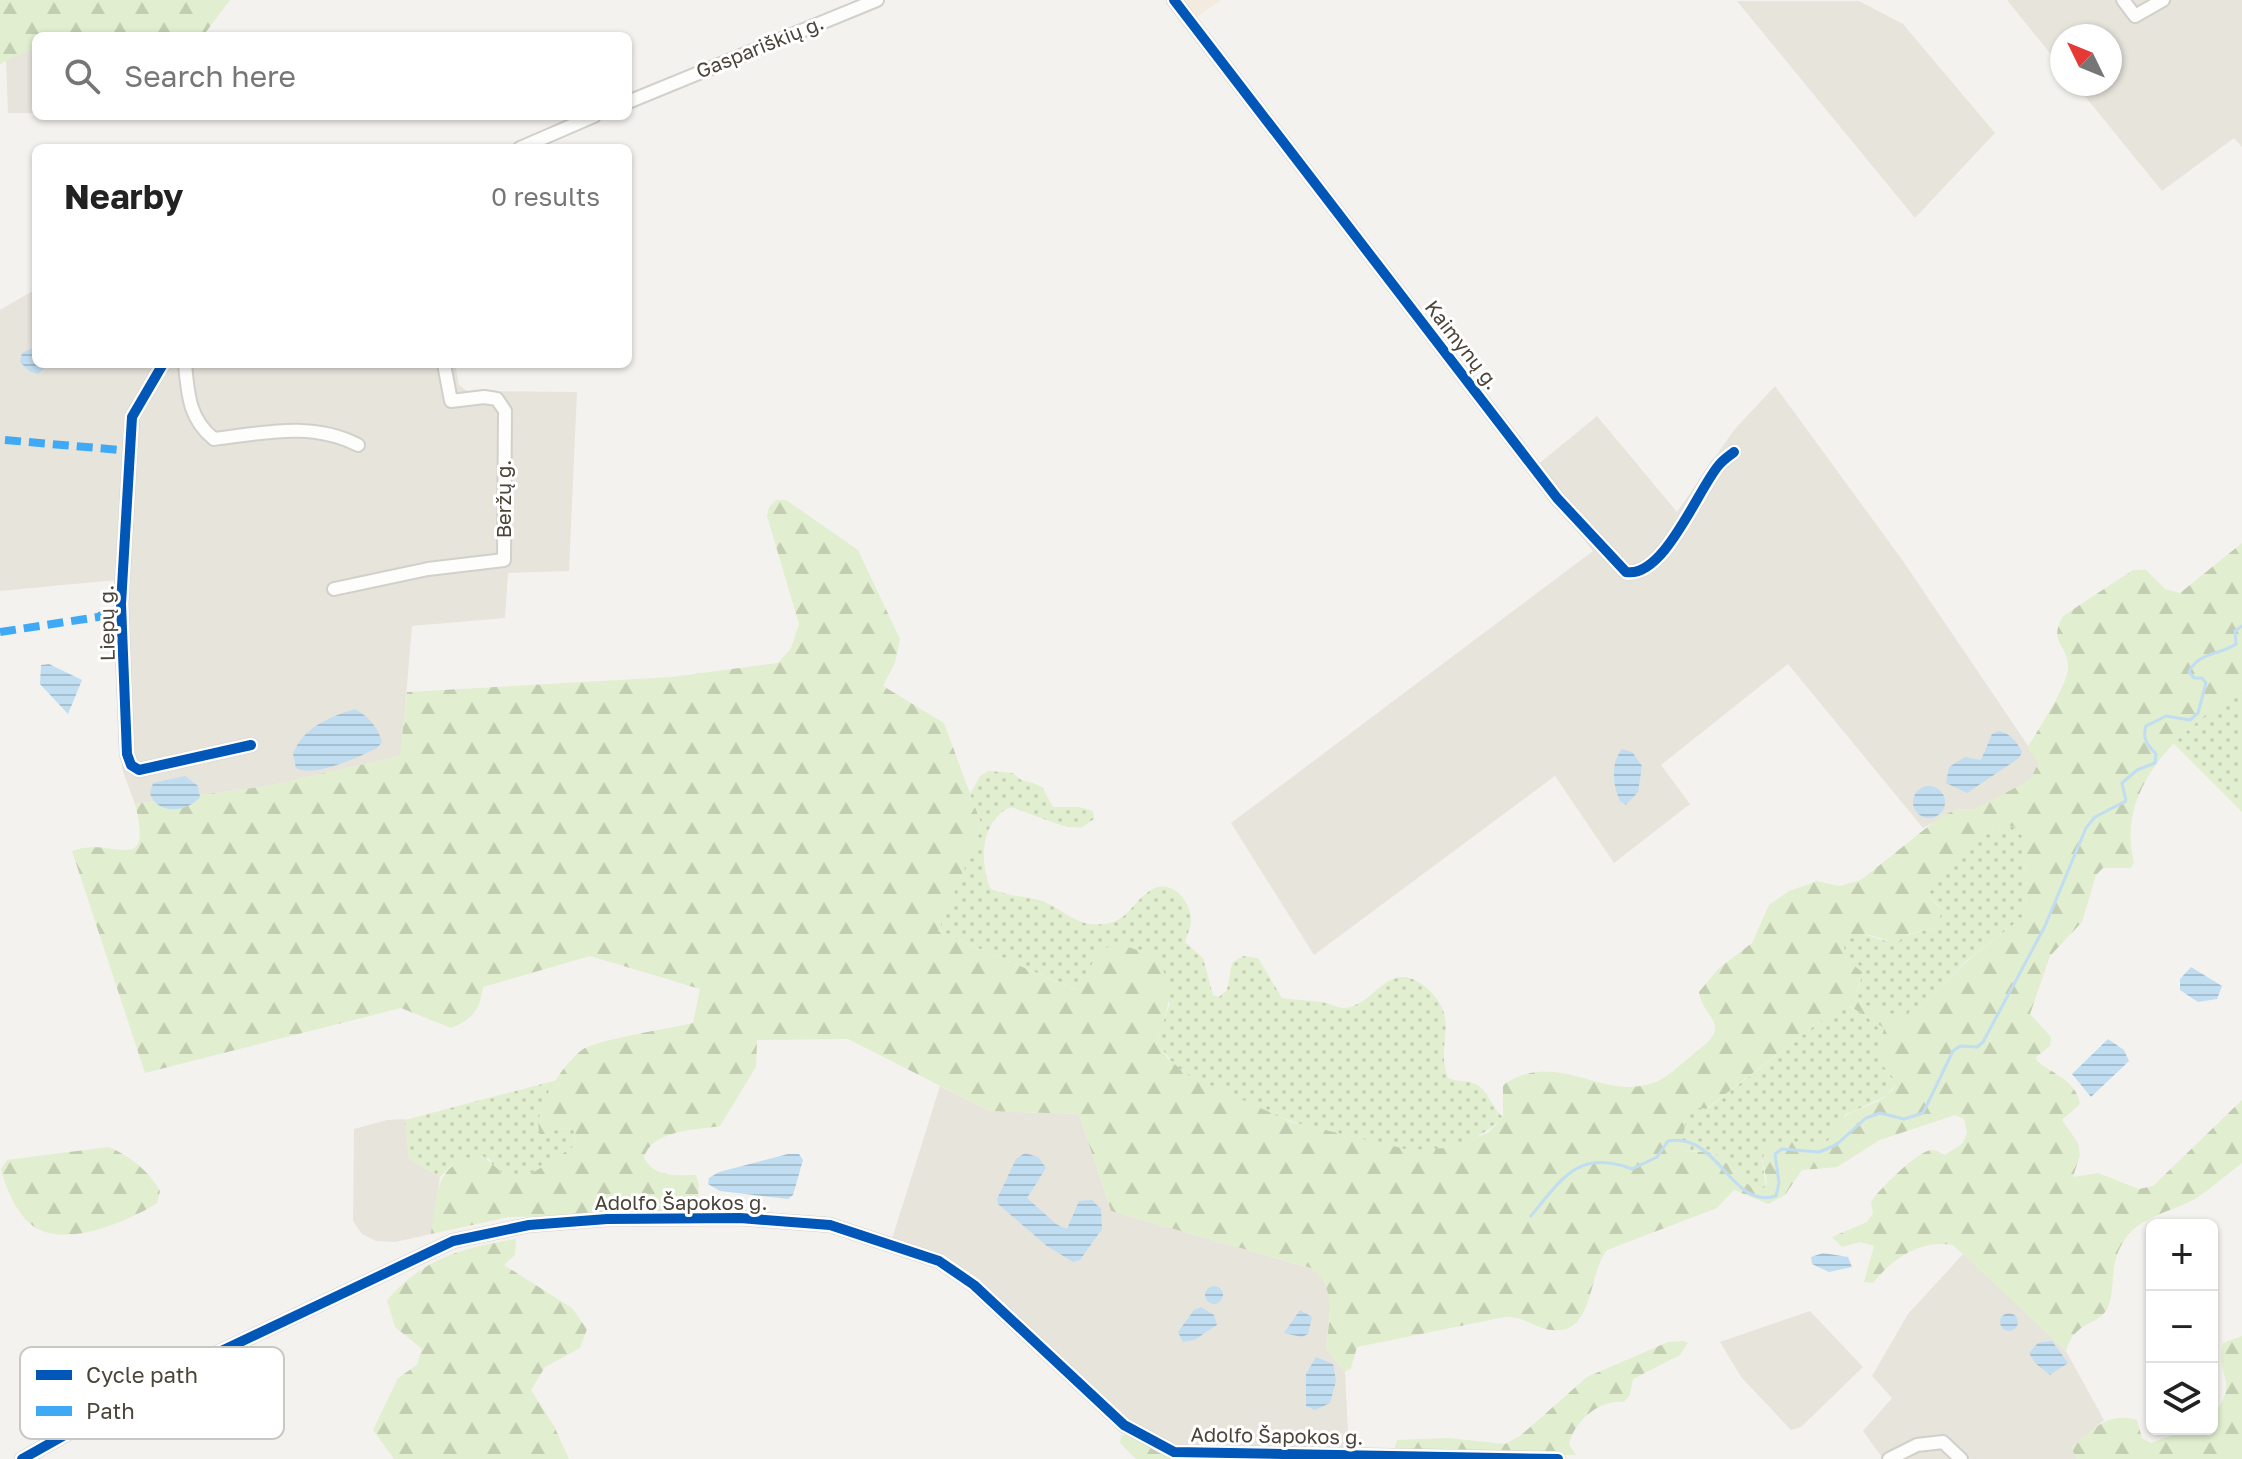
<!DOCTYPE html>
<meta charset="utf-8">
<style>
body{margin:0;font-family:"Golos Text",sans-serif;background:#f6f6f6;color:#222}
.controls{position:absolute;right:24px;bottom:24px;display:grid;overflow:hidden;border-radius:12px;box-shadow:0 2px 6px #0004}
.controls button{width:72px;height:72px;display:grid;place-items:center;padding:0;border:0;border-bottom:2px solid #e0e0e0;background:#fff;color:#222;font:40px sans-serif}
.compass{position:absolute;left:2050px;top:24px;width:72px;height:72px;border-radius:50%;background:#fff;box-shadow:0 2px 6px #0004;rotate:313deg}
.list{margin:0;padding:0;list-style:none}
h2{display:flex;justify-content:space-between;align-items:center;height:104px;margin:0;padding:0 32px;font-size:34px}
h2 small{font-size:26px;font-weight:400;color:#767676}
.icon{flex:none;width:44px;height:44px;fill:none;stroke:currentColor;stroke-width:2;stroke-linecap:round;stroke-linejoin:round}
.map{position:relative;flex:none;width:2242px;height:1459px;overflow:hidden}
.search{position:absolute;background:#fff;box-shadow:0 2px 6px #0004;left:32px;top:32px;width:600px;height:88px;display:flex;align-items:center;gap:20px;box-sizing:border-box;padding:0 28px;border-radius:12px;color:#767676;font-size:30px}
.panel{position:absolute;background:#fff;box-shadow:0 2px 6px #0004;left:32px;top:144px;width:600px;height:224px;border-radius:12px}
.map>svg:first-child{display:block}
</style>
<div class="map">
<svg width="2242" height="1459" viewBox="0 0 2242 1459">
<defs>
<pattern id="grass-dots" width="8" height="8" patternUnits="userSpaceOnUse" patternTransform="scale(2)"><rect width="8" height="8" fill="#e1eecf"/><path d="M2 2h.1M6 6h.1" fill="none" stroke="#c3cdb2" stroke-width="1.8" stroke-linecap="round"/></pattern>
<pattern id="forest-firs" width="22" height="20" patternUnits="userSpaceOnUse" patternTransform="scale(2)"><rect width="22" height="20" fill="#e1eecf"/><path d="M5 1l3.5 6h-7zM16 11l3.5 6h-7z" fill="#c3cdb2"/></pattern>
<pattern id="water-rules" width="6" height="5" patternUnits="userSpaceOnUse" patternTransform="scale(2)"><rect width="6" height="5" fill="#c0ddf1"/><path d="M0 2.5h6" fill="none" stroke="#a6bfcf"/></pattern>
</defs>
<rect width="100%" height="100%" fill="#f4f2ee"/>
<path fill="#e7e4dc" d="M2007 0H2242V147L2234 138 2162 191 2075 84H2110V36H2062V68Z
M1737 1H1859L1903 24 1995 133 1915 218Z
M30 50H36V113H8L6 59Z
M36 289V364H455L459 385 467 391 577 392 569 571 508 573 505 618 412 626 401 756 268 786 135 804 122 769 117 580 0 591V310Z
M1775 386 1903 561 2039 762 2037 770 2030 780 2000 798 1975 809 1956 810 1923 828 1788 664 1661 765 1690 804 1614 863 1555 776 1314 955 1231 823 1593 551 1530 471 1597 416 1677 512 1734 430Z
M940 1086 990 1111 1079 1114 1111 1211 1310 1268 1325 1278 1331 1300 1326 1349 1345 1372 1349 1451 1168 1445 1128 1423 983 1285 958 1267 892 1239Z
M405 1119 409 1159 440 1177 431 1234 395 1242 376 1241 362 1234 353 1221 354 1129 387 1120Z
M1964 1253 2066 1351 2104 1420 2071 1448 2077 1459H1883L1863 1431 1892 1398 1872 1376 1908 1314Z
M1810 1311 1863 1367 1801 1427 1791 1430 1741 1377 1720 1342Z"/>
<path fill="#f3ebdf" d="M1180 0H1221L1194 19Z"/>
<path fill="url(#grass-dots)" d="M2242 690V812L2173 743 2213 708Z
M988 771 1013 773 1021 780 1033 783 1042 787 1053 807H1079L1093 811 1094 819 1081 828 1063 826 1011 807C980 820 979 863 991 889 1008 896 1022 896 1039 900 1057 905 1072 922 1090 924 1129 928 1128 903 1153 889 1171 879 1190 900 1191 918 1192 925 1187 935 1185 942L1203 958 1213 995 1219 997 1227 990 1232 963 1243 956 1258 958 1282 998C1296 1000 1312 1000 1326 1003 1331 1004 1338 1008 1344 1008 1374 1006 1387 961 1420 983 1429 989 1436 996 1441 1006 1453 1030 1437 1047 1448 1078 1457 1082 1465 1080 1473 1083 1488 1088 1491 1107 1503 1117 1480 1141 1442 1154 1409 1150 1342 1142 1247 1109 1189 1076 1174 1067 1165 1054 1157 1040L1170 1003 1097 956 1077 990 938 931 982 826 970 794 980 776Z
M2003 826H2013L2025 839C2024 859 2029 901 2025 915 2006 931 1986 945 1966 961 1943 981 1918 1028 1880 1012 1868 1007 1861 1005 1856 994L1861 979 1846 959 1843 946 1850 937 1859 933 1886 941 1933 928 1940 907 1930 897 1929 882 1963 847Z
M1847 1005 1884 1028 1880 1046 1898 1082 1886 1096 1845 1115 1833 1137 1824 1144H1809L1762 1160 1766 1187 1757 1190C1740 1182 1729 1159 1712 1153 1699 1149 1687 1156 1676 1143L1684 1132 1687 1112 1696 1107 1707 1109 1840 1006Z
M557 1080 549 1091 541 1136 558 1128 574 1129 576 1145 534 1172 509 1179 494 1167 489 1158 451 1166 440 1177 409 1159 405 1120Z"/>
<path fill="url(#forest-firs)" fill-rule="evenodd" d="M0 0H230L203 36H36V50H30L0 64Z
M776 500H786L858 550 900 639 895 663 883 686 944 723 982 826 938 931 1076 990 1097 956 1114 942 1157 957C1175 992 1170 1003 1157 1040L1167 1058 1188 1075 1291 1122 1410 1150 1446 1148 1488 1133 1503 1117V1085C1559 1047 1602 1103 1656 1082 1669 1076 1680 1065 1691 1056 1699 1049 1713 1041 1715 1030 1717 1019 1701 1009 1699 992L1718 969 1752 943 1769 905 1789 891 1817 881 1839 886 1861 880 1940 817 1956 810 1975 809 2030 780 2039 762 2027 748C2038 731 2066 687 2068 669 2070 645 2047 644 2063 616L2133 570H2146L2165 589 2180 593 2242 543V690C2184 726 2114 786 2134 862L2131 868H2103L2096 875 2082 922 2050 956 2030 1014 2051 1037 2050 1046 2036 1057 2037 1061C2054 1075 2076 1080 2080 1104L2062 1120 2078 1143 2080 1155 2073 1177 2098 1173 2139 1189 2153 1186 2242 1100V1163C2226 1175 2210 1190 2193 1200 2170 1212 2140 1217 2125 1239 2107 1265 2117 1290 2107 1309 2098 1326 2075 1320 2066 1351L1953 1245C1920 1239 1892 1259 1873 1283L1864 1282 1874 1246 1860 1242 1842 1247 1832 1237 1867 1222 1873 1213 1871 1202C1878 1190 1920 1149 1932 1150 1936 1150 1940 1153 1945 1155L1963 1143 1967 1132 1964 1119 1955 1115 1880 1140 1837 1167 1802 1170 1785 1195 1768 1204 1734 1190 1717 1208 1607 1250C1587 1274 1595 1341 1546 1329 1529 1324 1524 1317 1505 1317L1357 1347 1351 1368 1345 1372 1326 1349C1329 1319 1338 1288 1311 1268L1111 1211 1079 1114 990 1111 848 1039 757 1040 756 1067 720 1126C695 1130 651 1130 644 1158 656 1178 674 1175 696 1175L699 1185 697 1213 509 1217 431 1234C438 1193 433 1163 482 1155L509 1179 534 1172 576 1145 574 1129 558 1128 541 1136C529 1113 563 1064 582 1050 595 1040 672 1028 693 1023L700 989 590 956 483 987C480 1010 473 1019 451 1028L401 1008 145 1073 72 851C113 835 154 880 135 804L268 786 400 756 407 692 672 677 778 663 791 648 799 624 767 516 769 507ZM2003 826H2013L2025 839C2024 859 2029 901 2025 915 2006 931 1986 945 1966 962 1943 981 1918 1028 1880 1012 1868 1007 1861 1005 1856 994L1862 972 1846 959 1844 946C1859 923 1876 941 1898 942L1908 934 1933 928 1943 912 1930 897 1929 882 1963 847ZM1848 1005 1884 1028 1880 1046 1882 1065 1897 1082C1890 1101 1865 1105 1849 1114 1836 1121 1836 1135 1824 1144 1809 1144 1762 1134 1763 1161 1763 1171 1768 1176 1766 1187L1757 1190C1740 1182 1729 1159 1712 1153 1699 1149 1686 1157 1677 1143L1684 1132 1687 1112 1696 1107 1706 1109 1840 1006Z
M108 1147C129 1155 149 1171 160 1191L157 1203C129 1221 73 1245 40 1230 19 1221 6 1189 1 1169L7 1160Z
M516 1239 515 1255 504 1265 572 1308 587 1329 580 1348 545 1367 531 1390 554 1426 569 1459H394L373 1430 398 1378 417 1365 422 1349 395 1327 387 1300C424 1258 462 1248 516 1239Z
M2242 1336V1459H2077L2071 1448C2092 1430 2108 1411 2137 1420L2142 1438 2151 1443 2190 1429H2212V1417C2242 1378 2214 1379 2223 1343Z
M1684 1341 1688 1343 1680 1355 1633 1379 1630 1395 1624 1402C1600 1399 1575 1420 1569 1444L1576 1455 1398 1453 1394 1450 1397 1440 1448 1438 1505 1444 1520 1436 1587 1377 1668 1342Z
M1128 1434 1177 1459H1136L1120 1443 1121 1436Z"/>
<path fill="url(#water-rules)" d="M32 348 36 349V364H49L38 374 30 372 20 362 22 353Z
M49 664 82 680 68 714 40 684 41 665Z
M355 709C370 718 377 726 382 742L377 748C359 757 314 778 296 768L293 754C303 727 330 717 355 709Z
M1998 731C2009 732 2017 742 2022 752L2019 758 1967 793 1946 783 1949 767 1965 757 1981 760 1992 734Z
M1622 749 1632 752 1642 766 1638 792 1626 805 1620 801C1613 785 1610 764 1622 749Z
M185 776 198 786 200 797C187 813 156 815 150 793L153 783Z
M1913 802a16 16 0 1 1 32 0a16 16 0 1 1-32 0Z
M2191 967 2222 986 2217 999 2198 1002 2180 990V979Z
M2108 1039 2124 1050 2129 1061 2091 1097 2072 1074Z
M1025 1153 1038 1157 1046 1168 1027 1198 1056 1224 1067 1229 1079 1201 1092 1200 1101 1209 1102 1229 1080 1260 1073 1262 1047 1246 998 1204 997 1199 1016 1159Z
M788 1154H799L803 1160 793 1195 788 1199 720 1191 708 1184 709 1178 719 1172Z
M1823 1253 1848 1257 1852 1267 1829 1272 1812 1264 1811 1257Z
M1205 1295a9 9 0 1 1 18 0a9 9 0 1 1-18 0Z
M1201 1307 1214 1315 1217 1325 1194 1340 1183 1342 1178 1332 1194 1310Z
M1300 1310 1312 1317 1308 1334 1302 1337 1284 1333Z
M2000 1322a9 9 0 1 1 18 0a9 9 0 1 1-18 0Z
M2052 1341 2068 1363 2050 1375 2035 1363 2029 1353 2038 1343Z
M1316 1357 1333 1364 1336 1381 1330 1403 1315 1410 1306 1406V1374Z"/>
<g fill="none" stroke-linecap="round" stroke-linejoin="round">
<path stroke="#c0ddf1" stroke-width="3" d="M1531 1216C1563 1177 1579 1149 1632 1169L1657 1157 1668 1141C1719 1132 1731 1210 1776 1196L1779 1183 1775 1154 1782 1149 1819 1152 1836 1145 1866 1118 1880 1113 1904 1119 1923 1113 1953 1051 1960 1046 1977 1047 1983 1042 2045 926 2086 828 2095 817 2126 801 2122 783 2137 770 2155 763 2156 754C2147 745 2142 738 2146 726L2166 716 2190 720 2198 713 2206 683 2202 678H2194L2189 672C2198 652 2220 655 2236 644L2235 631 2242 626"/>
<g stroke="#d2d0cb" stroke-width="16">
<path id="minor" d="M1174 0 1557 498 1626 572C1664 579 1699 487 1719 465 1723 460 1729 456 1734 452
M2123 0 2135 16 2163 0
M628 102 877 0
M520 148 594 116
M163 364 132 417 121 604 127 754 131 765 139 770 251 745
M185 364C188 395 189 419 214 439 263 433 312 421 358 445
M334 589 428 569 504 560 505 411 497 399 484 397 451 401 444 364
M22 1459 175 1373 453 1241 529 1225 607 1219 740 1218 830 1225 939 1261 974 1285 1124 1425 1174 1452 1558 1459
M1889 1459 1917 1445 1943 1442 1961 1459"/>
</g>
<use href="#minor" stroke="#fdfdfc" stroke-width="12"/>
<path stroke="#3fa9f5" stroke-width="8" stroke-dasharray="16 8" stroke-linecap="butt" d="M5 440 132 451
M0 632 98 617 121 604"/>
<g stroke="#fff" stroke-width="15">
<path id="cycleway" d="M1174 0 1557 498 1626 572C1664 579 1699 487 1719 465 1723 460 1729 456 1734 452
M163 364 132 417 121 604 127 754 131 765 139 770 251 745
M22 1459 175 1373 453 1241 529 1225 607 1219 740 1218 830 1225 939 1261 974 1285 1124 1425 1174 1452 1558 1459"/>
</g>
<use href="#cycleway" stroke="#0057b8" stroke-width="10"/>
</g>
<g text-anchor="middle" stroke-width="6" stroke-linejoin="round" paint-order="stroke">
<g font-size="20" fill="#4b4439" stroke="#fff">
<text transform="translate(760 47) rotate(-22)" y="7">Gaspariškių g.</text>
<text transform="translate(1462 345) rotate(52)" y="7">Kaimynų g.</text>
<text transform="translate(504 499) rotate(-90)" y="7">Beržų g.</text>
<text transform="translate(107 623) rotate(-91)" y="7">Liepų g.</text>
<text x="681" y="1210">Adolfo Šapokos g.</text>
<text transform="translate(1277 1436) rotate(1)" y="7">Adolfo Šapokos g.</text>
</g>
</g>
<rect x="20" y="1347" width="264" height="92" rx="12" fill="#fff" stroke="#c9c7c4" stroke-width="2"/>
<rect x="36" y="1370" width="36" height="10" fill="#0057b8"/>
<rect x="36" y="1406" width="36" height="10" fill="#3fa9f5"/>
<g font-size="22" fill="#4b4439">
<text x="86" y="1383">Cycle path</text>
<text x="86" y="1419">Path</text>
</g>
</svg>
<div class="controls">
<button>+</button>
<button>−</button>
<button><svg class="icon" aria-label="layers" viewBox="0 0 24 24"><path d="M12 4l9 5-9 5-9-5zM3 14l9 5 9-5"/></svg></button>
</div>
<svg class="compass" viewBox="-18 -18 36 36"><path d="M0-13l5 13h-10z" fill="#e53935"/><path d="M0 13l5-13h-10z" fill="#767676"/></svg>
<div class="search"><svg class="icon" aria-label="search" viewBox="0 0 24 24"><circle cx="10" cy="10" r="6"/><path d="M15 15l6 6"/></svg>Search here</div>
<section class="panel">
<h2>Nearby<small>0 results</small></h2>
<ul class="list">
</ul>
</section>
</div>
